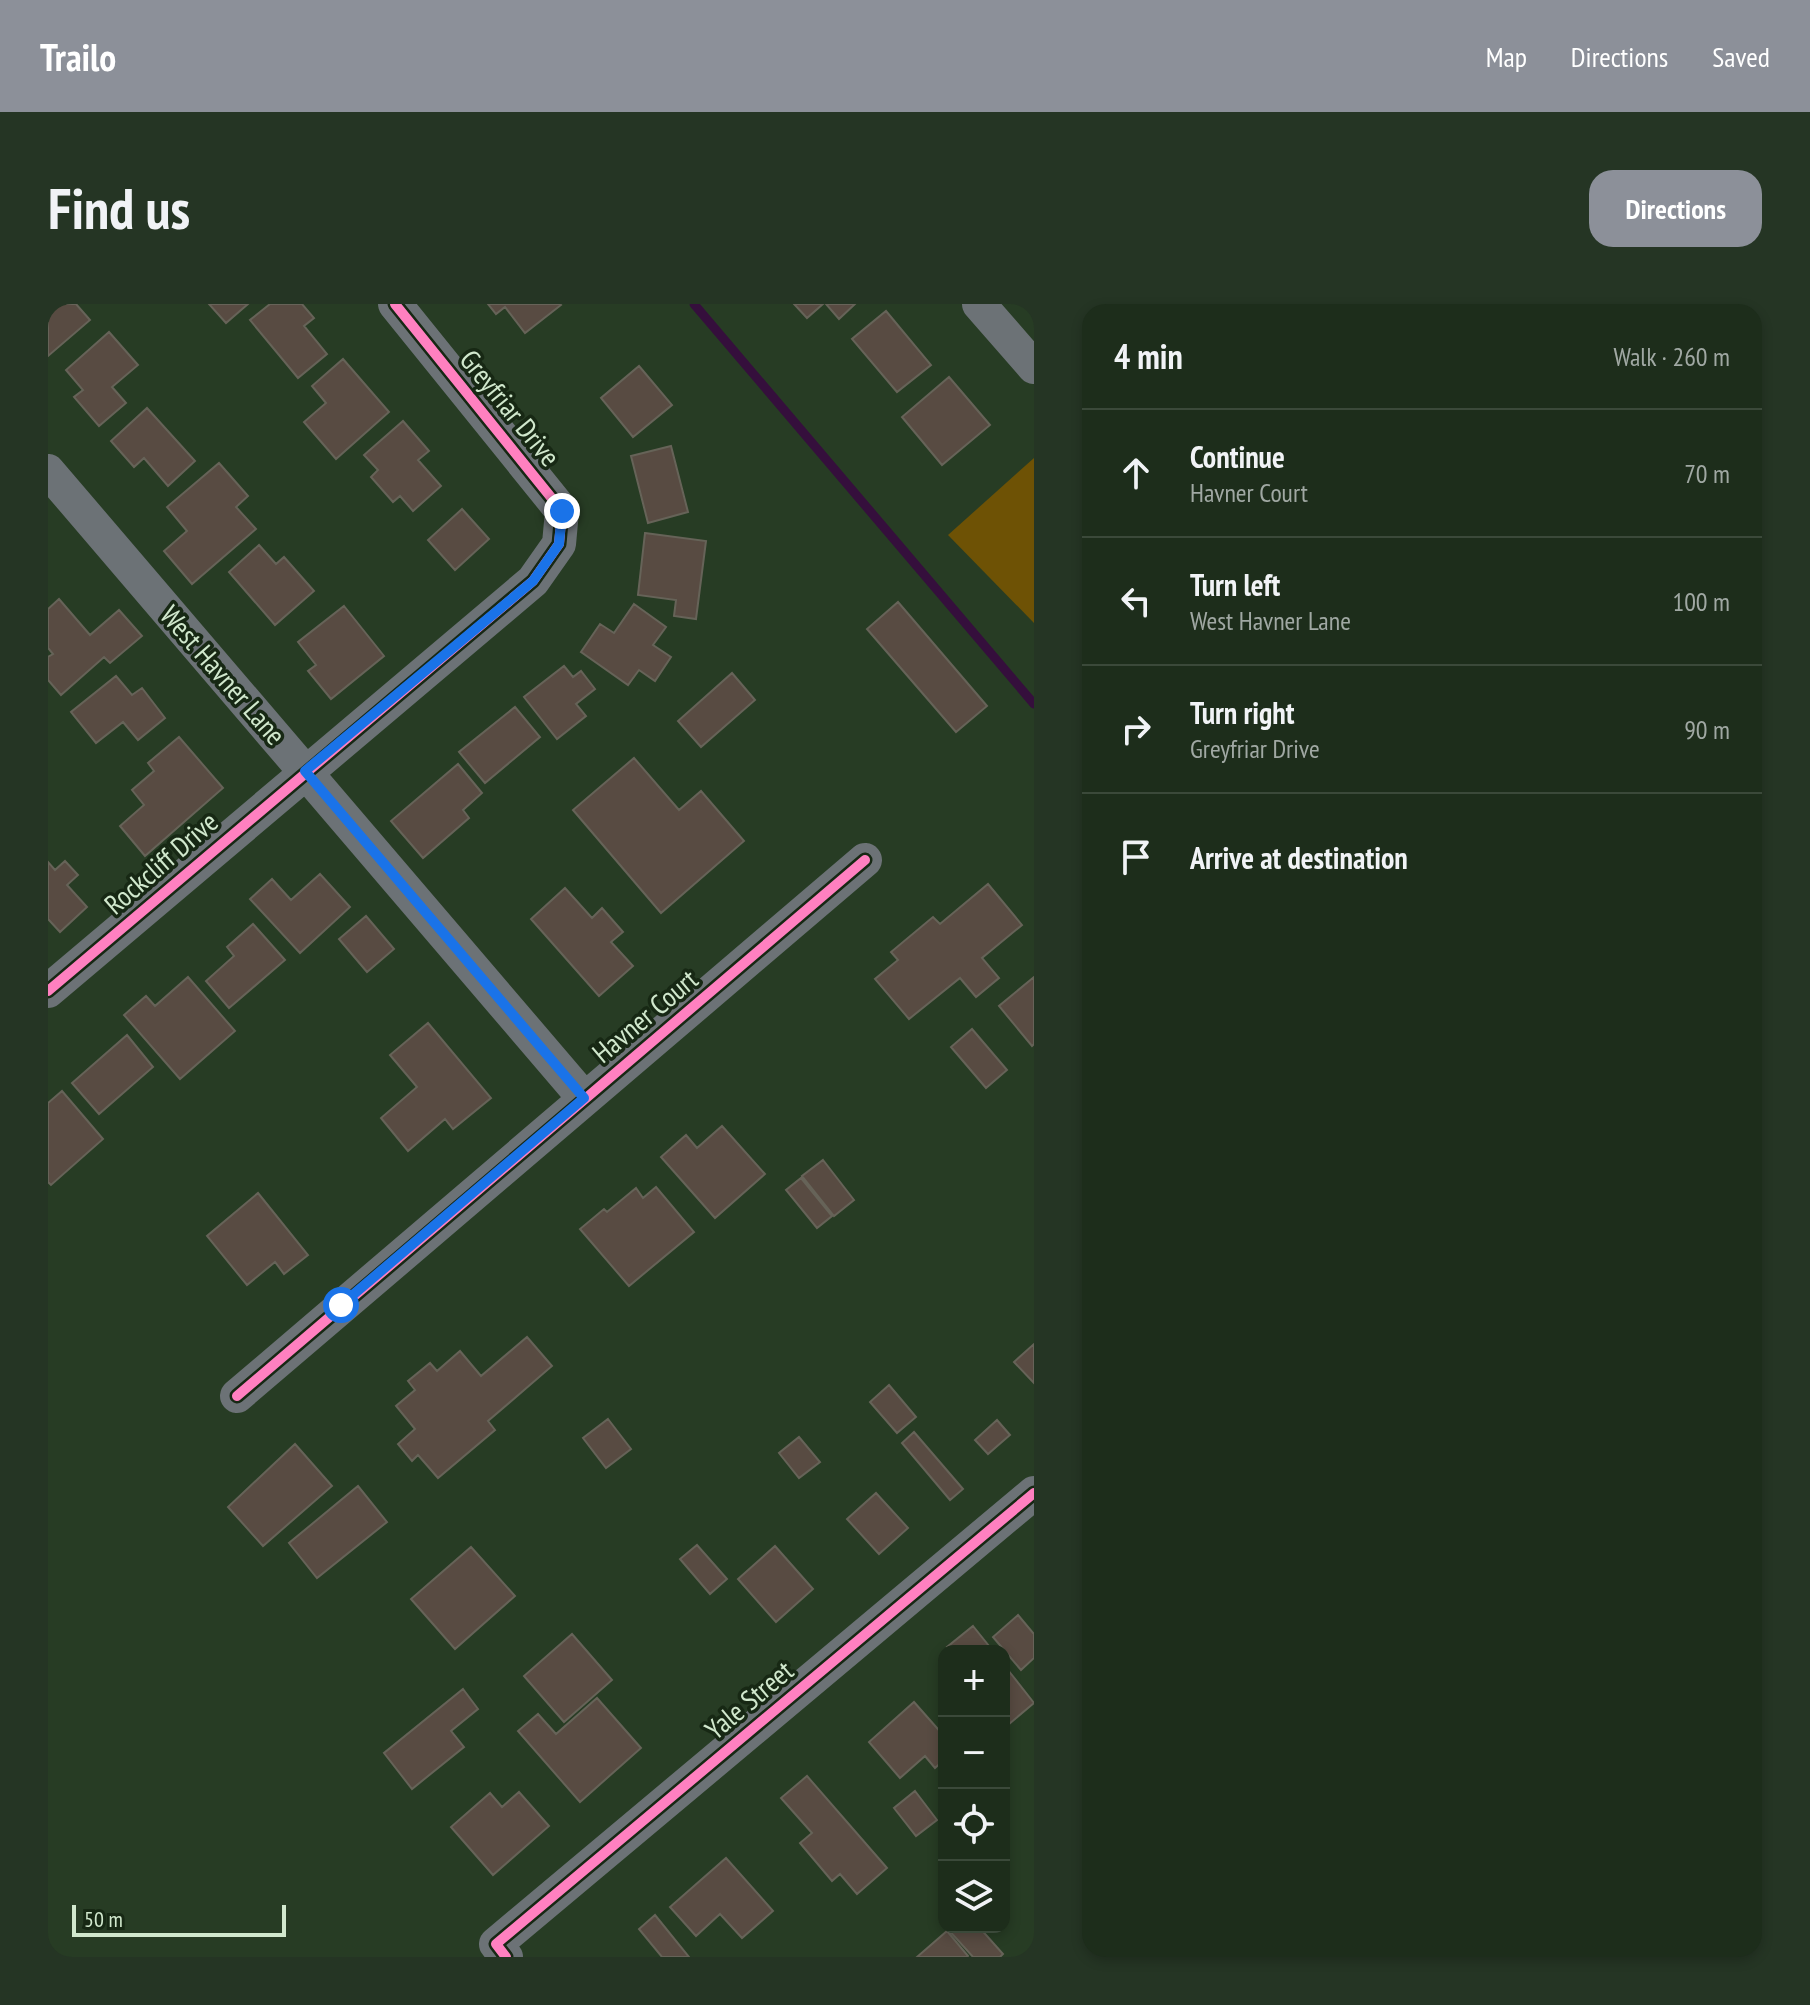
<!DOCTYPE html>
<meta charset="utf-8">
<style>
body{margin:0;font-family:"PT Sans Narrow",sans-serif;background:#253524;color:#f1f3f6}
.controls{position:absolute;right:24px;bottom:24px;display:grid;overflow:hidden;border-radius:16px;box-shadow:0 4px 12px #0003}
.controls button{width:72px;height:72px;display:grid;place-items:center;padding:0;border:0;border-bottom:2px solid #3b493a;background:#1d2d1b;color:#f1f3f6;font:40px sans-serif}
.scale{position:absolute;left:24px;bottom:20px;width:214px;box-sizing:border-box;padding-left:8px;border:4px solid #d1e8cd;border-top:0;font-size:22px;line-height:28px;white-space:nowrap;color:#d1e8cd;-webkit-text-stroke:6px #172814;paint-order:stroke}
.stop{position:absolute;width:24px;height:24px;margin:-18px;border:6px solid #1a73e8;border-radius:50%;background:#fff}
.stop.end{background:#1a73e8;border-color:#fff;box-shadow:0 2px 8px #0008}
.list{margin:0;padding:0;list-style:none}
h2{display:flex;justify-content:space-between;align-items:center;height:104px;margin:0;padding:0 32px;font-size:34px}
h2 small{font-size:26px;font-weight:400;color:#a0a8a3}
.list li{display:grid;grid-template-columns:52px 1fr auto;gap:24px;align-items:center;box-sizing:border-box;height:128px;padding:0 32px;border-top:2px solid #3b493a}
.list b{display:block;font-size:30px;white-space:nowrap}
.list p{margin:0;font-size:26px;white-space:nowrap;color:#a0a8a3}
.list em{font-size:26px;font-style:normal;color:#a0a8a3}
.icon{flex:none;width:44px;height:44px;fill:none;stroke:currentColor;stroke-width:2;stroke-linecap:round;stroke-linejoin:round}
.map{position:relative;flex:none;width:986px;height:1653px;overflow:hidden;border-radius:24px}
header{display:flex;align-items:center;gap:48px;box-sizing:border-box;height:112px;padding:0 40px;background:#8c9099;color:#fff}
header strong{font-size:38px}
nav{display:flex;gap:44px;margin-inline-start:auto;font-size:28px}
.intro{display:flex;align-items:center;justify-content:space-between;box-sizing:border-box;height:192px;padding:0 48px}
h1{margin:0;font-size:56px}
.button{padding:20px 36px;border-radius:24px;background:#8c9099;color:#fff;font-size:28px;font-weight:700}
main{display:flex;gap:48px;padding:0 48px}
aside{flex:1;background:#1d2d1b;border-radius:24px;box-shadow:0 4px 12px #0003}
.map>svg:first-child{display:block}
</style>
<header>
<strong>Trailo</strong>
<nav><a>Map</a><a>Directions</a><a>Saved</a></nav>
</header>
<div class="intro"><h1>Find us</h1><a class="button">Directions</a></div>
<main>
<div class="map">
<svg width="986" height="1653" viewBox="0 0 986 1653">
<rect width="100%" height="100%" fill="#273c24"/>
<path fill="#6e5205" d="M986 154V319L900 231Z"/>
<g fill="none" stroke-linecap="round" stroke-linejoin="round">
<path stroke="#350f3c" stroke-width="9" d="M646 0 986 400"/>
</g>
<path fill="#584b42" stroke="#666358" stroke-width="2" d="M0 0H28L42 16 0 52Z
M161 0H200L178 19Z
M222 0H254L266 14 256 22 279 50 250 74 202 16Z
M440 0H512L513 1 477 29 457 3 448 10Z
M746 0H775L759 14Z
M778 0H807L791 15Z
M838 7 883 61 849 88 804 35Z
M61 28 90 61 64 83 78 99 51 122 26 93 35 86 18 66Z
M295 55 341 108 288 155 256 118 278 99 264 82Z
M591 62 624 101 585 133 553 94Z
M901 73 942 121 894 161 854 113Z
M99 104 147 157 120 182 96 154 86 163 63 137Z
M355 117 381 147 370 156 393 182 365 207 352 192 345 198 323 173 330 166 316 151Z
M623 142 640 208 600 219 583 152Z
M171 159 200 192 188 203 208 225 144 280 116 247 139 227 119 203Z
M414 205 441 235 407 266 380 236Z
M597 229 658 237 648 315 626 312 628 296 590 291Z
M211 241 228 260 236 253 266 287 227 321 181 268Z
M11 295 42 331 71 306 94 332 62 359 56 353 13 391 0 376V353L5 350 0 344V305Z
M850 298 939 402 908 428 819 325Z
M586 300 618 323 605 341 623 353 607 377 591 366 580 381 533 348 552 320 566 329Z
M296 302 336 352 283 395 260 367 268 361 250 338Z
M516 362 525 373 533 367 547 385 528 400 538 412 509 435 476 393Z
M684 369 707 396 653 443 630 417Z
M68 372 84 391 94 384 117 414 90 436 75 418 48 439 23 408Z
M467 403 492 433 437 479 411 448Z
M131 433 175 484 97 552 72 522 96 501 84 486 106 467 100 459Z
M586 454 631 506 653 487 696 537 613 609 525 506Z
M410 460 434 489 415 506 421 514 375 554 343 517Z
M17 557 30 571 19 581 39 603 12 628 0 615V558L7 566Z
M272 570 302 603 252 649 202 595 224 575 243 596Z
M940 580 974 621 934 654 951 674 928 693 912 674 861 715 827 675 850 656 843 648 885 613 892 620Z
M517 584 544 614 554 604 575 628 563 638 585 662 551 692 483 615Z
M318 612 346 645 319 668 291 635Z
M205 620 237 656 181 704 158 677 186 652 179 643Z
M140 673 187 727 132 775 76 711 98 692 107 702Z
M986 673V740L984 742 951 702Z
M380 719 443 794 405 825 397 815 360 847 333 814 369 783 342 751Z
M924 725 959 766 938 784 903 743Z
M79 731 105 763 51 810 24 779Z
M14 787 55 835 3 881 0 878V799Z
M674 822 717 870 667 914 613 853 638 831 649 844Z
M775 856 806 896 786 912 754 872Z
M753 874 784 912 769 924 738 886Z
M608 883 646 928 581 982 532 925 556 905 559 908 588 884 595 894Z
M210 889 260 951 236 970 227 958 199 981 159 932Z
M479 1033 504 1062 440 1117 447 1126 390 1174 370 1151 364 1157 350 1140 367 1125 348 1102 367 1086 360 1077 382 1059 389 1067 412 1047 433 1072Z
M986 1040V1079L966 1058Z
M841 1081 868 1113 849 1129 822 1098Z
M560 1115 583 1145 558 1164 535 1134Z
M949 1116 962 1131 940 1150 927 1136Z
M866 1128 915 1185 902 1196 854 1139Z
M751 1133 772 1158 751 1174 731 1149Z
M247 1140 284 1182 215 1242 180 1203Z
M310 1182 339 1218 269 1274 241 1239Z
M828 1189 860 1224 831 1250 799 1215Z
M649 1241 679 1275 662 1290 632 1255Z
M727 1242 765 1285 728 1318 690 1275Z
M423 1243 467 1292 407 1345 363 1295Z
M970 1311 986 1330V1354L973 1366 945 1333Z
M925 1322 945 1347H902L899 1343Z
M524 1330 564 1376 516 1418 476 1372Z
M956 1361 986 1399 961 1420 956 1414Z
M415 1385 430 1405 403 1427 416 1443 364 1485 336 1449Z
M549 1394 593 1444 532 1498 470 1427 490 1410 508 1430Z
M866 1398 896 1432V1456L887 1464 877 1452 852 1474 821 1438Z
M759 1472 839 1564 809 1590 792 1570 784 1577 752 1539 764 1529 733 1494Z
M867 1487 889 1516 868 1532 846 1504Z
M471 1488 501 1522 445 1571 403 1523 442 1489 454 1503Z
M678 1554 725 1607 694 1634 672 1610 648 1632 622 1603Z
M607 1611 641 1653H614L591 1625Z
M898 1623H931L955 1650 952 1653H925Z
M899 1627 920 1652 919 1653H869Z"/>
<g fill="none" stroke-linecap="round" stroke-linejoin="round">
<path stroke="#6c7276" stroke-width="34" d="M931 0 986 63
M0 167 536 794
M0 687 485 277 511 240 514 207 347 0
M189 1092 817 556
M458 1653 448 1640 986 1189"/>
<g stroke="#172814" stroke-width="15">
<path id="cycleway" d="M0 687 485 277 511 240 514 207 347 0
M189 1092 817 556
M458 1653 448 1640 986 1189"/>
</g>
<use href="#cycleway" stroke="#ff80c0" stroke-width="10"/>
</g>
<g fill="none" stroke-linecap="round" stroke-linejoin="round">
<path stroke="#1a73e8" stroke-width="10" d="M293 1001 536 794 257 467 485 277 511 240 514 207"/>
</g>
<g text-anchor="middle" stroke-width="7" stroke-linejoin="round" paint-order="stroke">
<g font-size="28" fill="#d1e8cd" stroke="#172814">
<text transform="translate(462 104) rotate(51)" y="10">Greyfriar Drive</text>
<text transform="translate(175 371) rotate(49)" y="10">West Havner Lane</text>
<text transform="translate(113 559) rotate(-41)" y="10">Rockcliff Drive</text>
<text transform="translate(597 712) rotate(-40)" y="10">Havner Court</text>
<text transform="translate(701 1396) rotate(-40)" y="10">Yale Street</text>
</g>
</g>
</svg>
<div class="controls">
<button>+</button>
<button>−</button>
<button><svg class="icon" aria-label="locate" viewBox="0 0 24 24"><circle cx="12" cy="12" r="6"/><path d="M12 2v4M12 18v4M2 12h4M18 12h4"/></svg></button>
<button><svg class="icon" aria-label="layers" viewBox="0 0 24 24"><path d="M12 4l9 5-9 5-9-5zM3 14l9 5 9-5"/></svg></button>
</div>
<div class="scale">50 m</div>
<div class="stop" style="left:293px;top:1001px"></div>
<div class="stop end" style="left:514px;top:207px"></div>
</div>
<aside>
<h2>4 min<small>Walk · 260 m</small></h2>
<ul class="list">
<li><svg class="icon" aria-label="ahead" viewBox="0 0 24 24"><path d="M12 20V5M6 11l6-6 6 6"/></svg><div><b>Continue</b><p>Havner Court</p></div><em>70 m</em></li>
<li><svg class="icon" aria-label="left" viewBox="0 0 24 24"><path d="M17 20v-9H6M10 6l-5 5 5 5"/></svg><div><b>Turn left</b><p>West Havner Lane</p></div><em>100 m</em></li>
<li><svg class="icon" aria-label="right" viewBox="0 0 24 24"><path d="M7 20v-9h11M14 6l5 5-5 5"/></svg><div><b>Turn right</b><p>Greyfriar Drive</p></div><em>90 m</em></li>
<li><svg class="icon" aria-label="arrive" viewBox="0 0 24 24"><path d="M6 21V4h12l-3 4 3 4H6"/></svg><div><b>Arrive at destination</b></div></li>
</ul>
</aside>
</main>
